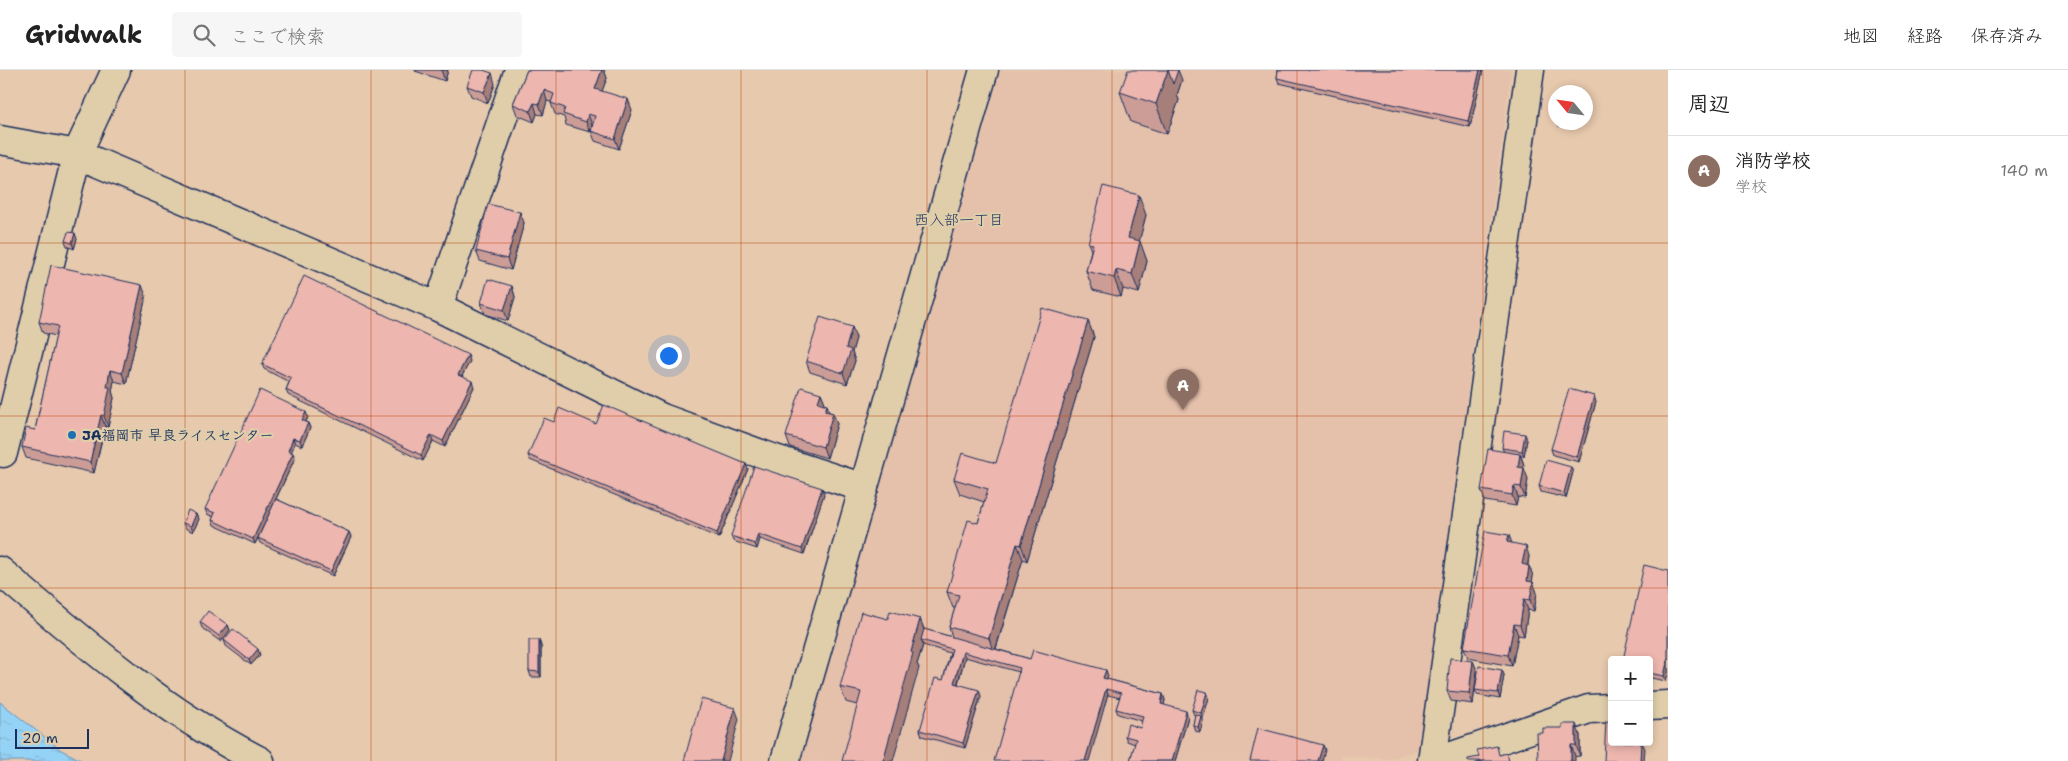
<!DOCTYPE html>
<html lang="ja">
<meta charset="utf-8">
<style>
body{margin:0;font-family:"Shantell Sans","Klee One",sans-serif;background:#f6f6f6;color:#222}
.controls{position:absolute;right:15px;bottom:15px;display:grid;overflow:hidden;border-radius:5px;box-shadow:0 2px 8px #0003}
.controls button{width:45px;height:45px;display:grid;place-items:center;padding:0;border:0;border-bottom:1px solid #e0e0e0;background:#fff;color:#222;font:25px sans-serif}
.compass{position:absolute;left:1548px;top:15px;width:45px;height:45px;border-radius:50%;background:#fff;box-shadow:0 2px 8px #0003;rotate:299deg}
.scale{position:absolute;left:15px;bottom:12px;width:74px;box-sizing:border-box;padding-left:5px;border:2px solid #1b2f5e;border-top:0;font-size:14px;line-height:18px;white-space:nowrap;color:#1b2f5e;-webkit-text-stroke:4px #e0ceab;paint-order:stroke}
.you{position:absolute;left:668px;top:285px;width:18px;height:18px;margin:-12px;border:4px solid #fff;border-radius:50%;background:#1a73e8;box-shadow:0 0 0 8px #1a73e833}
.badge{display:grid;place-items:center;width:32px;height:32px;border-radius:50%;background:#db2777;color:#fff;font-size:16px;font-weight:700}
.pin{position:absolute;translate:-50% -41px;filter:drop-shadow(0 1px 2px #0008)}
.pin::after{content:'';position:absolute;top:26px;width:18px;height:15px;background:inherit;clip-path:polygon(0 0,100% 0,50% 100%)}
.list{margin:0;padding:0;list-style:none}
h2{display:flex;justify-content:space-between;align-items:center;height:65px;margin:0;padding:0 20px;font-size:21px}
h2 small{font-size:16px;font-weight:400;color:#767676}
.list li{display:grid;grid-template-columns:32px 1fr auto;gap:15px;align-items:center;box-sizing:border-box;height:70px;padding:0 20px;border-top:1px solid #e0e0e0}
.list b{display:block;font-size:19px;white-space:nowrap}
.list p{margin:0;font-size:16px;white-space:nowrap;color:#767676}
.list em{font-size:16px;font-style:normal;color:#767676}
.icon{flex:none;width:28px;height:28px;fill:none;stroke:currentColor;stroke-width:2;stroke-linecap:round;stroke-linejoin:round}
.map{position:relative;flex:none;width:1668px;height:691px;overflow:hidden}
header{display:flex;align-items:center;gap:30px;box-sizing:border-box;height:70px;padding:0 25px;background:#fff;border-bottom:1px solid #e0e0e0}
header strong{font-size:24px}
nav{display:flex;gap:28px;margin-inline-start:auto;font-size:18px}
.search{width:350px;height:45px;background:#f6f6f6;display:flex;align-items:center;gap:12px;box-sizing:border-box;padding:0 18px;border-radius:5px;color:#767676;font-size:19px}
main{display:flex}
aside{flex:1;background:#fff}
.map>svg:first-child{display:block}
</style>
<header>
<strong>Gridwalk</strong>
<div class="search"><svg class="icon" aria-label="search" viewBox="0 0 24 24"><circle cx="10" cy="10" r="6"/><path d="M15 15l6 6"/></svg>ここで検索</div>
<nav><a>地図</a><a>経路</a><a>保存済み</a></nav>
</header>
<main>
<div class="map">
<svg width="1668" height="691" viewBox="0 0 1668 691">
<defs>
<pattern id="water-ripples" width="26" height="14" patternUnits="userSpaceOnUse" patternTransform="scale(1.25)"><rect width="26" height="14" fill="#95d3f6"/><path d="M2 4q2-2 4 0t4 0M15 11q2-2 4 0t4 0" fill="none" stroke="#80b5d5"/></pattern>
</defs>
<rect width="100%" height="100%" fill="#e7c9ad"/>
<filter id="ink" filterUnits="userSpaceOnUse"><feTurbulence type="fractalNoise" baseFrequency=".02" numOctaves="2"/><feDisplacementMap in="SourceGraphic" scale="10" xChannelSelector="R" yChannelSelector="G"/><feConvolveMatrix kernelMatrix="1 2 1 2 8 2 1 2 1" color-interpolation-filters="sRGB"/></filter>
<g filter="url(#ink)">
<path fill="#e5c0ab" d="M1001 0H1511L1419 679 1390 689 1341 685 1340 691H798Z"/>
<path fill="url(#water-ripples)" stroke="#6491b9" d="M0 632 61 680 83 691H0Z"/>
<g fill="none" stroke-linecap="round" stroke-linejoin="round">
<g stroke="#1b2f5e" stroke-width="31">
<path id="minor" d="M0 70 77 84 438 237 662 348 772 388 864 418
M438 237 519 0
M3 383 77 84 116 0
M1649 636 1668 635
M785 691 984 0
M1432 691 1530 0
M1438 691 1589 639 1612 638"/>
</g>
<g stroke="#1b2f5e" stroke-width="31">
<path id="tertiary" d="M0 501C82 571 164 642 260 691"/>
</g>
<use href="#minor" stroke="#e0ceab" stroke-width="28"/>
<use href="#tertiary" stroke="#e0ceab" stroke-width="28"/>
</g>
<path fill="#cc9d96" stroke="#1b2f5e" d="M415 0H448L445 11 415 1Z
M527 0H604L607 8 602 21 632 40 619 79 595 71 591 61 593 55 590 62 566 55 564 47 555 44 551 33V32L547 31 543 45 537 44 534 52 517 45 513 34Z
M1278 0H1483L1470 57 1279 13 1277 8Z
M1182 10 1177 25 1179 30 1167 64 1131 52 1120 22Z
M495 14 488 33 471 26 467 16Z
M1557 52H1583V55L1558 56Z
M520 142 524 153 511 200 480 191 476 181Z
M1146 145 1139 171 1147 191 1139 223 1123 219 1121 227 1093 220 1086 201 1091 180 1088 173Z
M77 169 74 179 67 176 65 171Z
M512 216 515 227 508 251 485 244 481 233Z
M146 226 126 314 114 311 112 321 114 328 108 357 105 356 94 403 26 388 22 377 35 360 56 266 43 263 39 252Z
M1088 251 1094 267 1027 491 1023 489 996 579 1030 589 1108 606 1107 609 1163 624 1165 630 1164 635 1188 647 1175 691H1130L1135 674 1127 671 1125 666 1140 658 1142 651 1118 644 1116 639 1120 628 1019 602 965 587 958 614 981 626 965 678 922 666 920 660 943 610 950 583 923 575 917 594 919 598 857 635 846 632 840 617 888 549H920L924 559 952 567 949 557 955 538H953L947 522 978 453 984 432 960 424 954 409 996 393Z
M852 257 856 268 852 282 855 291 847 314 810 302 806 291Z
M470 291 462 306 474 317 445 377 433 371 423 391 288 325 286 320 289 312 264 299 262 294Z
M821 323 825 333V334L827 335 829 342 833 343 837 354 827 388 790 377 786 366Z
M1596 332 1579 392 1553 385 1551 379Z
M308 347 306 352 308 353 310 358 302 376 295 373 291 382 295 388 276 429 349 462 351 467 333 506 260 473 258 468 255 474 214 455 212 450 214 447 207 444 205 439Z
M554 352 596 354 746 394 748 399 719 468 530 390 528 385Z
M1527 369 1524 386H1521L1524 395 1523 398 1528 409 1525 428 1518 427 1516 436 1485 431 1481 420 1504 382 1502 378Z
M1573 402 1566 428 1541 422 1539 416Z
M824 424 804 484 760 469 757 479 733 471 731 466Z
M196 444 199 449 193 462 185 458 183 453Z
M1512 473 1529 486 1528 495 1529 496 1533 506 1532 512H1533L1537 523 1534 541 1528 540 1524 566 1518 565 1512 596 1468 588 1464 578Z
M1668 501V603L1666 611 1651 608 1649 616V590Z
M200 552 228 555 230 560 221 572 202 558Z
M224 570 260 585 251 595 226 576Z
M539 570 541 576V607H531L529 601Z
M1473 591 1477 601 1473 634 1451 631 1447 621Z
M1502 600 1504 605 1500 629 1477 625 1475 620Z
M1207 622 1209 628 1203 648H1201L1203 651 1200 662 1195 661 1193 655 1195 646 1194 645 1192 640Z
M1580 665V686L1538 691Z"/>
<path fill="#a67f7a" stroke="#1b2f5e" d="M441 0H448L445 11Z
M602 0H604L607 8 599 29 595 19Z
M1168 0H1178L1182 10 1177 25 1179 30 1167 64 1156 34Z
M1480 0H1483L1470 57 1468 51Z
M492 3 495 14 488 33 484 22Z
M544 20 547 31 543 45 539 34Z
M628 29 632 40 619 79 615 69Z
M534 33 537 44 534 52 530 41Z
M588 44 592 55 590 62 586 52Z
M1139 125 1146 145 1135 188 1128 168Z
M520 142 524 153 511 200 507 189Z
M75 163 77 169 74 179 72 173Z
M1140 171 1147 191 1139 223 1132 204Z
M1116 200 1123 219 1121 227 1114 208Z
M142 215 146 226 126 314 122 303Z
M512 216 515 227 508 251 504 240Z
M1088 251 1094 267 1027 491 1021 475Z
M852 257 856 268 852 282 855 291 847 314 843 303 846 278Z
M468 285 470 291 460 310 458 305Z
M110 300 114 311 112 321 114 328 108 357 104 346 107 317Z
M472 311 474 317 445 377 443 371Z
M821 323 825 333 822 343 818 332Z
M1594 326 1596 332 1579 392 1577 387Z
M827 335 831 346 825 341Z
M306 342 308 347 304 356 302 350Z
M833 343 837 354 827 388 823 377Z
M101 345 105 356 94 403 90 392Z
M308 353 310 358 302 376 300 370Z
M1525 364 1527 369 1524 386 1522 381Z
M431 365 433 371 423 391 421 385Z
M293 368 295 373 290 386 288 381Z
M293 383 295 388 255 474 253 469Z
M1520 384 1524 395 1522 408 1518 397Z
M746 394 748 399 719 468 717 463Z
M1571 397 1573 402 1566 428 1564 423Z
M1524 398 1528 409 1525 428 1521 417Z
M1514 416 1518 427 1516 436 1512 425Z
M822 418 824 424 804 484 802 479Z
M196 444 199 449 193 462 191 456Z
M349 462 351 467 333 506 331 501Z
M758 464 760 469 757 479 755 474Z
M1509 465 1513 476 1507 472Z
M1017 474 1023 489 994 584 989 568Z
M1526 476 1529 486 1526 505 1522 494Z
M1529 496 1533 506 1531 522 1527 511Z
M1533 512 1537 523 1534 541 1530 530Z
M1524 529 1528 540 1524 566 1520 555Z
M920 549 926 565 921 570 923 575 917 594 919 598 893 691H883L911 582Z
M1514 554 1518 565 1512 596 1508 585Z
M228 555 230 560 221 572 219 566Z
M539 570 541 576V607L539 602Z
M258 579 260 585 251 595 249 590Z
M963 582 965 587 956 619 954 613Z
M1668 588V603L1666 611 1664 606Z
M1473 591 1477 601 1473 634 1469 623Z
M1106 600 1108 606 1105 613 1103 608Z
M1502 600 1504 605 1500 629 1498 623Z
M1649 603 1651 608 1649 616Z
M1106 619 1108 624 1089 691H1085Z
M979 620 981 626 965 678 963 673Z
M1207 622 1209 628 1203 648 1201 643Z
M1163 624 1165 630 1163 640 1161 634Z
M735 638 739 649 728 691H721Z
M1186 641 1188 647 1175 691H1172Z
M1201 646 1203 651 1200 662 1198 657Z
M1576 654 1580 665V686L1576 675Z
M1641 672H1642L1645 679 1644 691H1640Z
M1323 675 1325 680 1322 691H1318Z
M1571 675 1575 686V691H1571Z"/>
<path fill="#edb6ae" stroke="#1b2f5e" d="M473 0H483L492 3 484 22 467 16Z
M527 0H602L595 19 628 29 615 69 591 61 595 46 588 44 586 52 563 44 565 38 551 33 554 24 544 20 539 34 534 33 530 41 513 34Z
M1128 0H1168L1156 34 1120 22Z
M1167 0H1178L1173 14 1168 0Z
M1278 0H1480L1468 51 1277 8Z
M1103 116 1139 125 1128 168 1140 171 1132 204 1116 200 1114 208 1086 201 1093 174 1088 173Z
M488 134 520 142 507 189 476 181Z
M68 162 75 163 72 173 65 171Z
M51 195 142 215 122 303 110 300 107 317H110L104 346 101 345 90 392 22 377 26 358 35 360 58 256 39 252Z
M304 206 468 285 458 305 472 311 443 371 431 365 421 385 286 320 291 308 262 294Z
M488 209 512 216 504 240 481 233Z
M1042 238 1088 251 1021 475 1017 474 989 568 949 557 959 525 947 522 968 450 978 453 988 419 954 409 962 383 996 393Z
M820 247 852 257 846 278 851 280 843 303 806 291Z
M801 317 821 323 818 332 827 335 825 341 833 343 823 377 786 366Z
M1569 319 1594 326 1577 387 1551 379Z
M260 320 306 342 302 350 308 353 300 370 293 368 288 381 293 383 253 469 212 450 215 443 205 439Z
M604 335 746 394 717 463 528 385 544 348 554 352 559 338 596 354Z
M1504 361 1525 364 1522 381 1502 378Z
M1488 379 1520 384 1518 397 1524 398 1521 417 1514 416 1512 425 1481 420Z
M1546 390 1571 397 1564 423 1539 416Z
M754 396 822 418 802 479 758 464 755 474 731 466Z
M276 429 349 462 331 501 258 468Z
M188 440 196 444 191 456 183 453Z
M1485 461 1509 465 1507 472 1526 476 1522 494 1529 496 1527 511 1533 512 1530 530 1524 529 1520 555 1514 554 1508 585 1464 578Z
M1644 495 1668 501V588L1664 606 1649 603V590H1623Z
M208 541 228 555 219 566 200 552Z
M890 541 920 549 911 582 913 583 883 691H842L861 622 840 617 861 542 888 549Z
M233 559 258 579 249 590 224 570Z
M924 559 1030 589 1033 580 1106 600 1103 608 1163 624 1161 634 1186 641 1172 691H1130L1136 669 1125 666 1128 654 1140 658 1143 646 1116 639 1121 623 1106 619 1085 691H994L1020 598 963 582 954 613 979 620 963 673 920 660 935 608 943 610 952 579 921 570Z
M529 570H539V602L529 601Z
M1450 588 1473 591 1469 623 1447 621Z
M1479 596 1502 600 1498 623 1475 620Z
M1198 620 1207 622 1201 643 1192 640Z
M701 629 735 638 721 691H684Z
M1195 644 1201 646 1198 657 1193 655Z
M1606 651 1612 652V672H1641L1640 691H1604Z
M1562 654H1576V675H1571V691H1538L1537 663H1543V658H1562Z
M1258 658 1323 675 1318 691H1250Z
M1497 676 1499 685 1507 683 1509 691H1468V689L1479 687 1477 680Z"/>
</g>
<path fill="none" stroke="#bf511c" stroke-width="1" stroke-opacity="0.55" d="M185 0V691M371 0V691M556 0V691M741 0V691M927 0V691M1112 0V691M1297 0V691M1483 0V691M0 173H1668M0 346H1668M0 518H1668"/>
<circle fill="#1f6fb2" stroke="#e0ceab" stroke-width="2" cx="72" cy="365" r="5"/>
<g text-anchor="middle" stroke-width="4.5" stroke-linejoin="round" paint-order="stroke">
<g font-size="14" font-weight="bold" fill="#1b2f5e" stroke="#e0ceab" text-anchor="start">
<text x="82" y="370">JA福岡市 早良ライスセンター</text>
</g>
<g font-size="15" fill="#1b2f5e" stroke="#e0ceab">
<text x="959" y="155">西入部一丁目</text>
</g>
</g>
</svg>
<div class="controls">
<button>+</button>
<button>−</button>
</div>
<svg class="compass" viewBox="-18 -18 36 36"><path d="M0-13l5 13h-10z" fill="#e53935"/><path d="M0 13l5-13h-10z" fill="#767676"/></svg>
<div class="scale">20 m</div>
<div class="you"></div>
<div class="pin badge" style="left:1183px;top:340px;background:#8d6e63">A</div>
</div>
<aside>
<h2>周辺<small></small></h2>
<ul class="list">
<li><span class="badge" style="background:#8d6e63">A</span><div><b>消防学校</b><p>学校</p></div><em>140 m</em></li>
</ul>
</aside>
</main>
